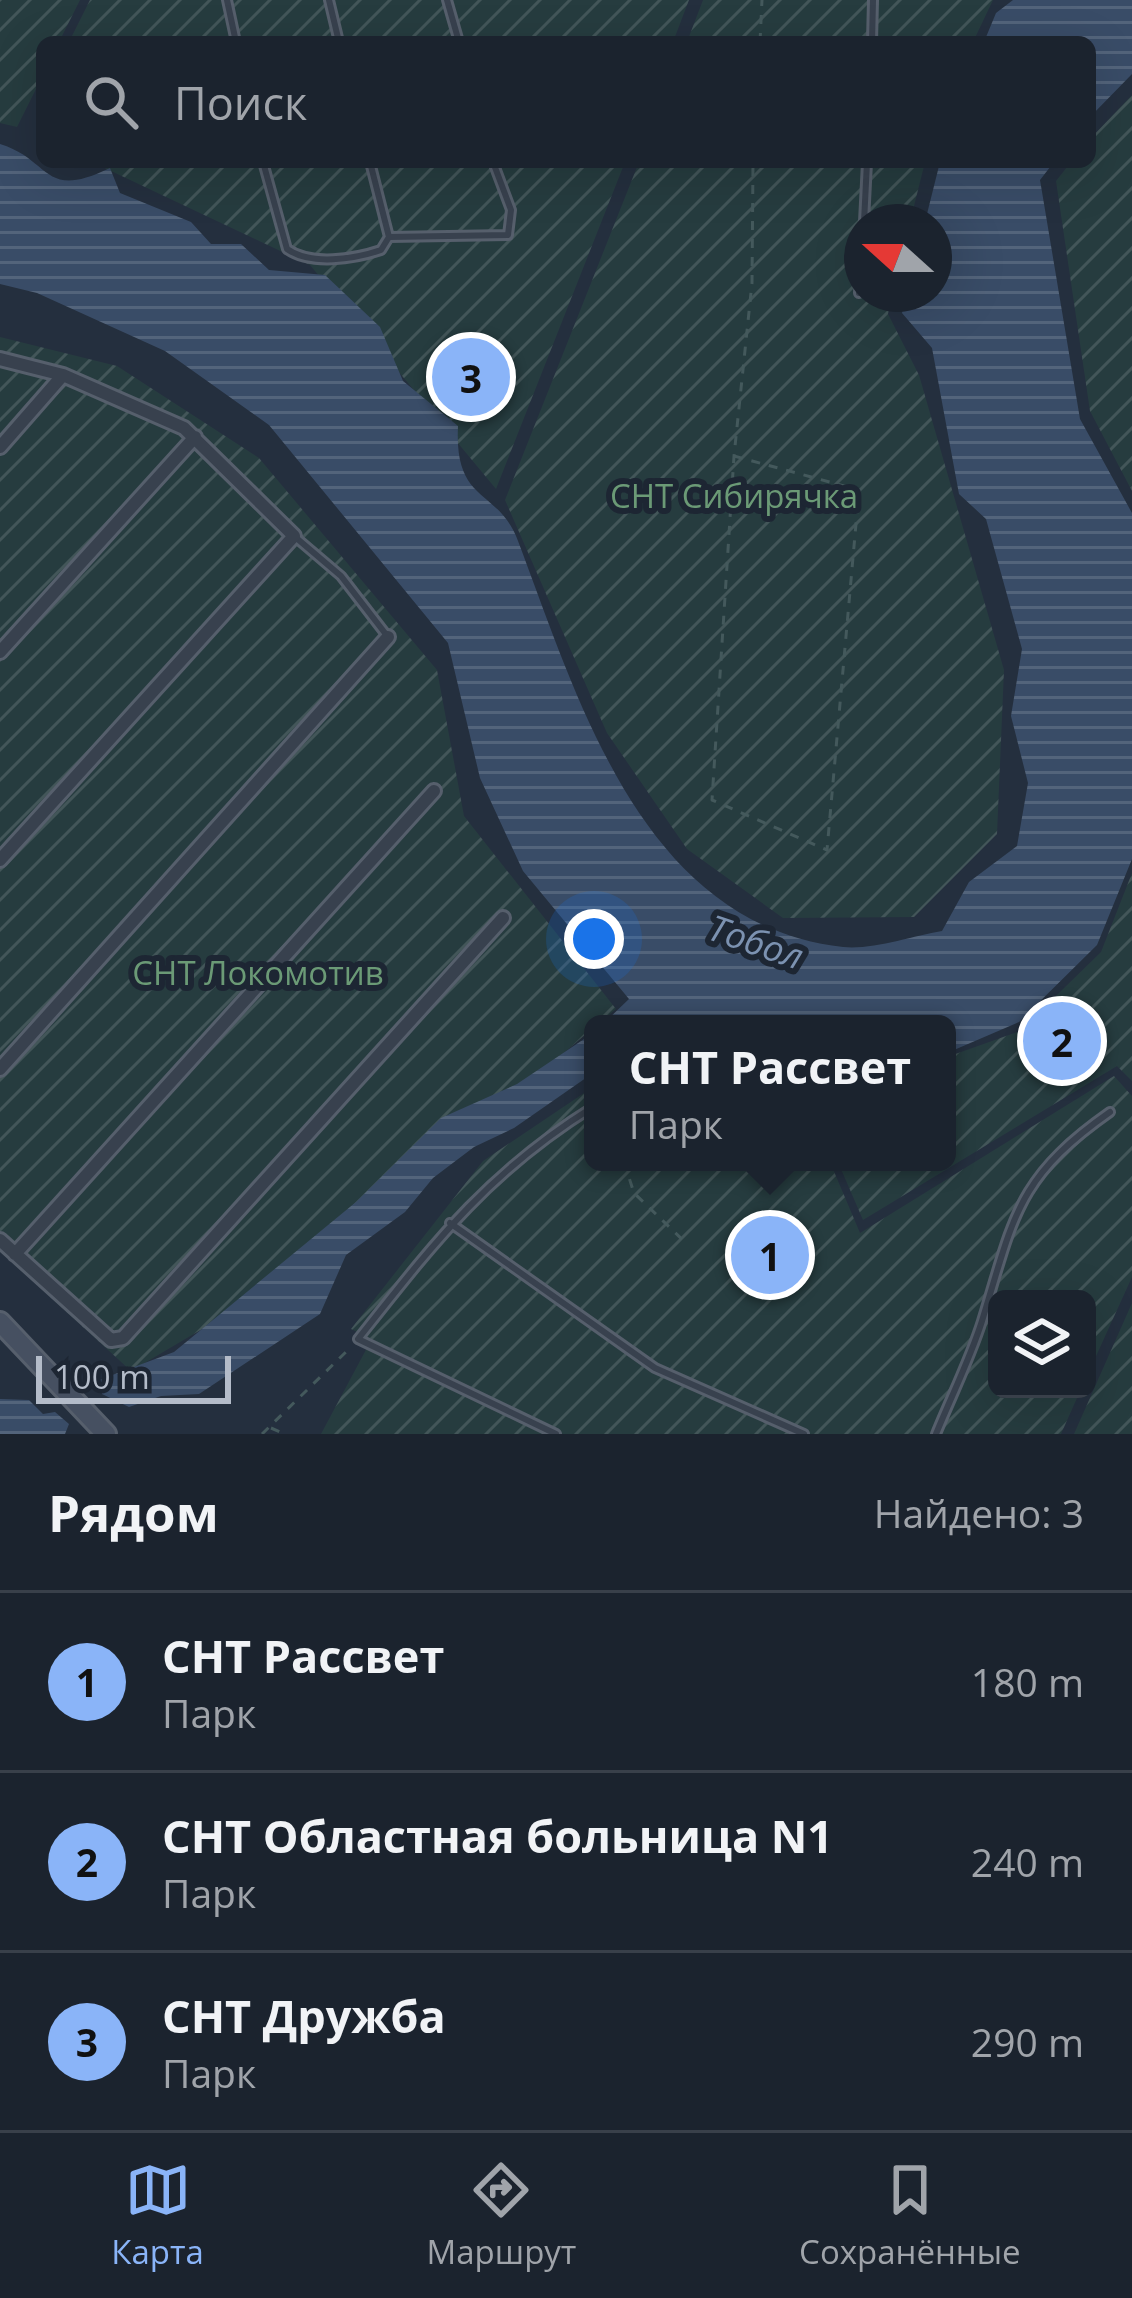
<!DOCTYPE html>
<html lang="ru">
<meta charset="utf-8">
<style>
body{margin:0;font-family:"Open Sans",sans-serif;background:#282f3a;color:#f1f3f6}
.controls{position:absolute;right:36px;bottom:36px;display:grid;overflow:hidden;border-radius:18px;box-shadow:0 12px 48px #0002}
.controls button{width:108px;height:108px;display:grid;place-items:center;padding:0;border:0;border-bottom:3px solid #39404a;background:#1b232e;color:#f1f3f6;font:60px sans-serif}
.compass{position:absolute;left:844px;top:204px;width:108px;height:108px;border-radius:50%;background:#1b232e;box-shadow:0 12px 48px #0002;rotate:291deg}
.scale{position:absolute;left:36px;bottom:30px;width:195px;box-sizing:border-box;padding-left:12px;border:6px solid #b4bcc9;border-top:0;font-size:33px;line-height:42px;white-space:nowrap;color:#b4bcc9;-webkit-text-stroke:9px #1d2633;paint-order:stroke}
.you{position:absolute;left:594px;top:939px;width:42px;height:42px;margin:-30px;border:9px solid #fff;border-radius:50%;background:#1a73e8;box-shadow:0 0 0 18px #1a73e833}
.badge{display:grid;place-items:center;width:78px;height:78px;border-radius:50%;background:#8ab4f8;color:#111;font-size:39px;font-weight:700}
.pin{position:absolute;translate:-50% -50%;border:6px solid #fff;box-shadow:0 3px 12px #0006}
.popup{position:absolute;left:584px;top:1015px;width:372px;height:156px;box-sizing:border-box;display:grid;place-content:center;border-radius:18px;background:#1b232e;filter:drop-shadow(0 3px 9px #0005);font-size:39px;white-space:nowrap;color:#a0a4aa}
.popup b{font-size:45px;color:#f1f3f6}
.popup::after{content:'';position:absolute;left:50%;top:100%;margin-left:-24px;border:24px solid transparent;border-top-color:#1b232e}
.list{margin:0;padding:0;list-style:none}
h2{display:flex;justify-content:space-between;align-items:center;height:156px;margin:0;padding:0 48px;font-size:51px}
h2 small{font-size:39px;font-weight:400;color:#a0a4aa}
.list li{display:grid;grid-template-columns:78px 1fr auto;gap:36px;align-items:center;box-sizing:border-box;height:180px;padding:0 48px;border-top:3px solid #39404a}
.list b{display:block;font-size:45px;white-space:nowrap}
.list p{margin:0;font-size:39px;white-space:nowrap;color:#a0a4aa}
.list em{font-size:39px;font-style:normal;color:#a0a4aa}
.icon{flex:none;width:66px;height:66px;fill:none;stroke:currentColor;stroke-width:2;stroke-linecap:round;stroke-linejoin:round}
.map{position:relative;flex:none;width:1132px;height:1434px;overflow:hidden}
.search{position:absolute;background:#1b232e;box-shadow:0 12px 48px #0002;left:36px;right:36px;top:36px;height:132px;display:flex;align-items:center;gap:30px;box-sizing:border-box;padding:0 42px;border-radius:18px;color:#a0a4aa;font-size:45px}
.sheet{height:696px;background:#1b232e}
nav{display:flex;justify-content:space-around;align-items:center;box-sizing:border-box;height:168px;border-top:3px solid #39404a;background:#1b232e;font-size:33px;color:#a0a4aa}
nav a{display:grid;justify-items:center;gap:6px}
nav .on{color:#8ab4f8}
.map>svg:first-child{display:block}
</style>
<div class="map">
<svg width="1132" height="1434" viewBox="0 0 1132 1434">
<defs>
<pattern id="garden-furrows" width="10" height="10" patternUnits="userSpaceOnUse" patternTransform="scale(3)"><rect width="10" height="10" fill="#263c3f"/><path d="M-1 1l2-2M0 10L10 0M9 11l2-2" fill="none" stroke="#435659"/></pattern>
<pattern id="water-rules" width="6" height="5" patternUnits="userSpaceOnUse" patternTransform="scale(3)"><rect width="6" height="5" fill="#394c67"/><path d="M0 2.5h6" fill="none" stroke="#53647b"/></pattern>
</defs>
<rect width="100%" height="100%" fill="#242f3e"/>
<path fill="url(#garden-furrows)" d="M0 0H80L59 42H42V77L17 127 0 123Z
M90 0H689L673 42H69Z
M703 0H993L973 42H687Z
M1132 95V491L1090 411 1056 181 1071 162H1090V139Z
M92 162H625L496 489 310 265Z
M639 162H925L910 222H862V294H892L888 314 919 375 1004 670 997 834 914 917 783 918 687 849 607 733 505 500Z
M0 337 117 366 259 458 437 670 464 816 616 1009 309 1266 131 1371 0 1251Z
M1132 873V1081L1117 1066 863 1220 838 1162H947V1057L1020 1031 1101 952Z
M1114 1076 1132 1096V1277L1087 1376V1299H997V1389H1081L1061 1434H563L351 1329 483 1161 593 1087V1162H830L860 1233Z
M1132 1303V1434H1074Z
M368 1346 544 1434H321Z"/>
<path fill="url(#water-rules)" d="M1013 0H1132V74L1090 117V42H984L996 13Z
M0 144C52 160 42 201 110 168L120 193 191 222 211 244H241L269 270 325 275 380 327 403 381 458 426C454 505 498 487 518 541 578 699 642 925 843 947 873 950 912 936 942 931L969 882 1017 846 1028 783 1011 716 1022 649 986 519 959 494 932 348 902 313 907 294H934V222H925L940 162H1054L1040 180 1080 419 1132 513V859L1097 945 1019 1022 947 1053V1024H603L629 999 523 871 480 778 448 643 269 425 165 351 37 293 0 284Z
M593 1033V1073L514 1128 474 1147 433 1178 405 1212 346 1255 320 1314 199 1394 161 1396 129 1407 102 1394 99 1380 174 1352 356 1202 441 1118 517 1084Z
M0 1399 29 1400 43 1414 55 1412 69 1424 65 1434H0Z"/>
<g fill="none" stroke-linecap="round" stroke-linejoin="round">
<g stroke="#565f6c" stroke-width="12">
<path id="service" d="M227 0 236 42
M329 0 339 42
M447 0 459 42
M872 42 873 0
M263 162 287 249C311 266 354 259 381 250L389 237 508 235 511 210 493 162
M370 162 389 237
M864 222 867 162
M859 293 862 246
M294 536 341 576 388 637
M450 1223 655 1368 804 1434
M556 1434 358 1339C434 1243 487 1173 593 1107
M936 1434C951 1397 970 1359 982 1321 1014 1217 1016 1178 1110 1112"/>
</g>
<g stroke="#565f6c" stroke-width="18">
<path id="minor" d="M0 359 63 375 184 428 294 536 0 860
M0 447 63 375
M0 652 195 437
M0 1069 388 637
M0 1240 111 1340 123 1338 503 918
M15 1254 434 791"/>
</g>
<g stroke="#565f6c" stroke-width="24">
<path id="secondary" d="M0 1322 106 1434"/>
</g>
<path stroke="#44595c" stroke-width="3" stroke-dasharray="9 9" stroke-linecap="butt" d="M760 42 762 0
M734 456 859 490 827 850 712 800 734 456 752 283 753 162
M624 1162 634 1193 687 1244
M271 1428 285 1434
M262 1434 351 1347"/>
<use href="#service" stroke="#38414e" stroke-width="6"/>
<use href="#minor" stroke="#38414e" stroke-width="12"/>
<use href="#secondary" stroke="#465061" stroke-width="18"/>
</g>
<g text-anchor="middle" stroke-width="12" stroke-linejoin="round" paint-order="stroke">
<g font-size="33" fill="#6b9a76" stroke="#1d2633">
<text x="734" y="508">СНТ Сибирячка</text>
<text x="258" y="985">СНТ Локомотив</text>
</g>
<g font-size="36" font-style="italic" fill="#7c92b1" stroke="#1d2633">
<text transform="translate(756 942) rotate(19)" y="13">Тобол</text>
</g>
</g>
</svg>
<div class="controls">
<button><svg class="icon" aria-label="layers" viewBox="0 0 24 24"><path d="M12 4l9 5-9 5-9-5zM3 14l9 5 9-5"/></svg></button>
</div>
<svg class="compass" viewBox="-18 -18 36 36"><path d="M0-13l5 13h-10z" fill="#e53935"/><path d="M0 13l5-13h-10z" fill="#a0a4aa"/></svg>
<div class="scale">100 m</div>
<div class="you"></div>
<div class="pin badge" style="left:770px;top:1255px">1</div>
<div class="popup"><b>СНТ Рассвет</b>Парк</div>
<div class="pin badge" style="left:1062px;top:1041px">2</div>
<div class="pin badge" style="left:471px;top:377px">3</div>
<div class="search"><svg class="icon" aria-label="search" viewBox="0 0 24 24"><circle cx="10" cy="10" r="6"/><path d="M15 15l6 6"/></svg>Поиск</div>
</div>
<section class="sheet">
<h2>Рядом<small>Найдено: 3</small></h2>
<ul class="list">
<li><span class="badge">1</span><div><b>СНТ Рассвет</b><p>Парк</p></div><em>180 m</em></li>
<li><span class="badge">2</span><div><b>СНТ Областная больница N1</b><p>Парк</p></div><em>240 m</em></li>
<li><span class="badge">3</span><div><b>СНТ Дружба</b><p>Парк</p></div><em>290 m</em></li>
</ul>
</section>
<nav>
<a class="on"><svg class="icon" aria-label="map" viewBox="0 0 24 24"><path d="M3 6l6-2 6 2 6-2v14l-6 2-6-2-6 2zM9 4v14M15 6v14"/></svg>Карта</a>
<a><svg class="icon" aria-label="directions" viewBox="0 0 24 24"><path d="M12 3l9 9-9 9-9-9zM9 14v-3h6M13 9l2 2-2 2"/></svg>Маршрут</a>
<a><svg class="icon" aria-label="saved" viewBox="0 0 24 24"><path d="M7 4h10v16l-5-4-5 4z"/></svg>Сохранённые</a>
</nav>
